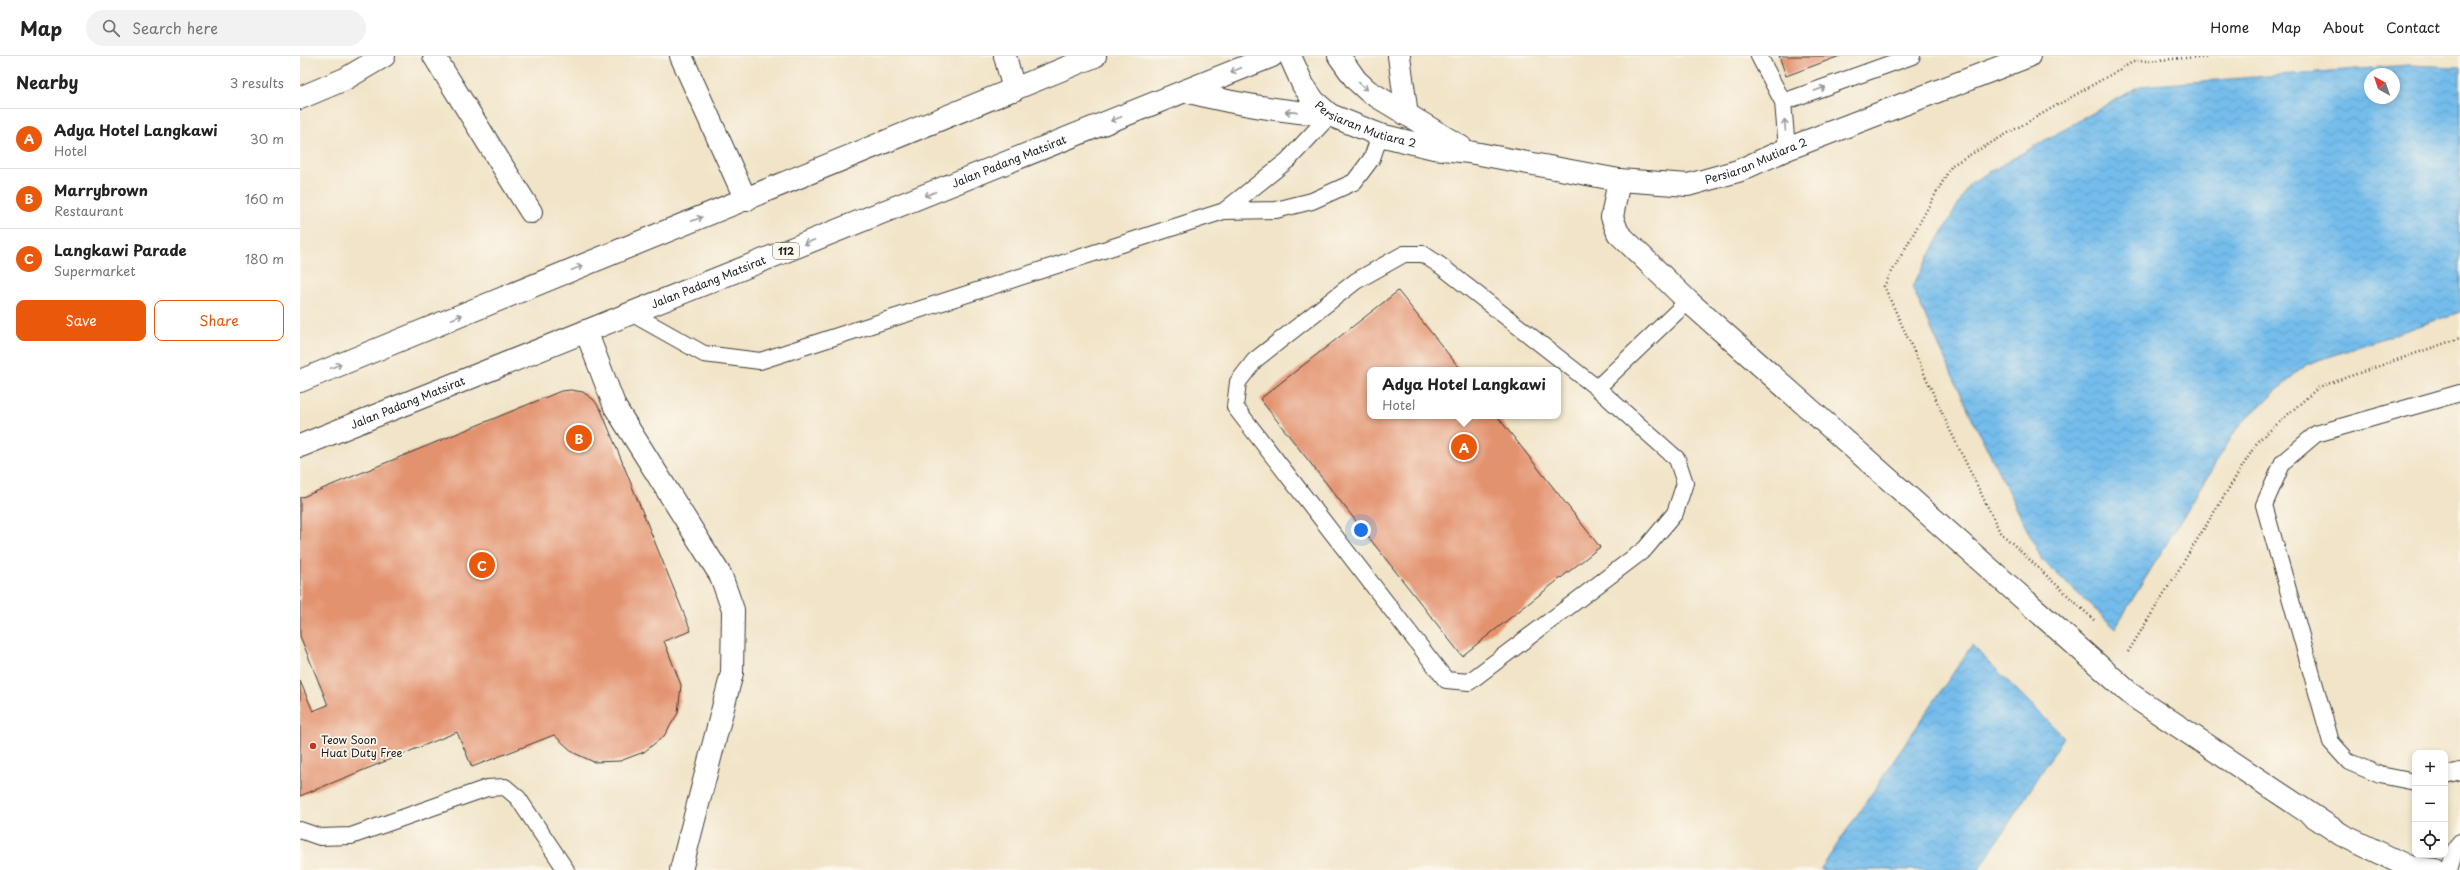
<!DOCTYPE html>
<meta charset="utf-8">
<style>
body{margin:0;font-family:"Playpen Sans",sans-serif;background:#f2f2f2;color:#222}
.controls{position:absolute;right:12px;bottom:12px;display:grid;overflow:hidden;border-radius:8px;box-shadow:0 2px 6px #0003}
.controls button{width:36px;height:36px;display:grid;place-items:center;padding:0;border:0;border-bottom:1px solid #e0e0e0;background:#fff;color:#222;font:20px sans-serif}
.compass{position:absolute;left:2064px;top:12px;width:36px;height:36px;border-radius:50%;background:#fff;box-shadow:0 2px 6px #0003;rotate:320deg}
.you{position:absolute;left:1061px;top:474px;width:14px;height:14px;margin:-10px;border:3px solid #fff;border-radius:50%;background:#1a73e8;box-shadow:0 0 0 6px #1a73e833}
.badge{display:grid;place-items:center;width:26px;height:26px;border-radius:50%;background:#ea580c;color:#fff;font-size:13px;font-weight:700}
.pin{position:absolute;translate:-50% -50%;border:2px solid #fff;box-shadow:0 1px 4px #0006}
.popup{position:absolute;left:1067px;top:311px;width:194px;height:52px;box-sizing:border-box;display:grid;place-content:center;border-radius:8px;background:#fff;filter:drop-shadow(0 1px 3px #0005);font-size:13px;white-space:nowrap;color:#767676}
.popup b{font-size:15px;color:#222}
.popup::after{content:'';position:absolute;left:50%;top:100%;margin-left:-8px;border:8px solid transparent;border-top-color:#fff}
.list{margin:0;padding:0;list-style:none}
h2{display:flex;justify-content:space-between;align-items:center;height:52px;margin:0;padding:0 16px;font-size:17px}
h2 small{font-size:13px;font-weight:400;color:#767676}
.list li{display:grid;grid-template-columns:26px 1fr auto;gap:12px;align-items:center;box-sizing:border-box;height:60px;padding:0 16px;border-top:1px solid #e0e0e0}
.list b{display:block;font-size:15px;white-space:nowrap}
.list p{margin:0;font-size:13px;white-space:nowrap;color:#767676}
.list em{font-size:13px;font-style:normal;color:#767676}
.actions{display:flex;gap:8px;padding:12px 16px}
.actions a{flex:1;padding:9px 0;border:1px solid #ea580c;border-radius:8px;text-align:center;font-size:14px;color:#ea580c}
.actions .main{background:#ea580c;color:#fff}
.icon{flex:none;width:22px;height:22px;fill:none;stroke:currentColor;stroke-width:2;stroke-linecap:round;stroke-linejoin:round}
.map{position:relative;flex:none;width:2160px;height:814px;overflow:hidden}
header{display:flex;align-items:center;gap:24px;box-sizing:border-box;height:56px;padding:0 20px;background:#fff;border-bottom:1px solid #e0e0e0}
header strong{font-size:19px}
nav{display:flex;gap:22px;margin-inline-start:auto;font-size:14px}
.search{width:280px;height:36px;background:#f2f2f2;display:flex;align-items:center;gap:10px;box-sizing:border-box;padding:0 14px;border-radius:22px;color:#767676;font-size:15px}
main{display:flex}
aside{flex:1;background:#fff}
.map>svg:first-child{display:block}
</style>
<header>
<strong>Map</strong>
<div class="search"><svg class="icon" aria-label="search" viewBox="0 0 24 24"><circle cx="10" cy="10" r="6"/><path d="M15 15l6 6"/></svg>Search here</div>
<nav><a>Home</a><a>Map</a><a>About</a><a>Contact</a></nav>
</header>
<main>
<aside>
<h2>Nearby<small>3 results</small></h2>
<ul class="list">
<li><span class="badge">A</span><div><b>Adya Hotel Langkawi</b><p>Hotel</p></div><em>30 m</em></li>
<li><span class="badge">B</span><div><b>Marrybrown</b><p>Restaurant</p></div><em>160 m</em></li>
<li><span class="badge">C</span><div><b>Langkawi Parade</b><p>Supermarket</p></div><em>180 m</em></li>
</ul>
<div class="actions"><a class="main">Save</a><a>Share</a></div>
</aside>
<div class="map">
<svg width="2160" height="814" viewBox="0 0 2160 814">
<defs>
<pattern id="water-waves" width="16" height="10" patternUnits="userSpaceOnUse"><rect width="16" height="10" fill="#73bceb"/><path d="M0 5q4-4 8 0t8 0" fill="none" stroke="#63a1c9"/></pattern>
</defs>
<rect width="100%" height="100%" fill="#fbf7ec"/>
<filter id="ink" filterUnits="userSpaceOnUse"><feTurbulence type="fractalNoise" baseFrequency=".025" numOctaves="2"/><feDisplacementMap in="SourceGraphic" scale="8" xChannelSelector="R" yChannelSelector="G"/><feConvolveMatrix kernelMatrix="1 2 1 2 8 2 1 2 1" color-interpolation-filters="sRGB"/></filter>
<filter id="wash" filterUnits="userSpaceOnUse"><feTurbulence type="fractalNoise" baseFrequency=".012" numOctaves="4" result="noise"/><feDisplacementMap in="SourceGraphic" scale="16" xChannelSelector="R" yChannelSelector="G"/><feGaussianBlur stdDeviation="0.9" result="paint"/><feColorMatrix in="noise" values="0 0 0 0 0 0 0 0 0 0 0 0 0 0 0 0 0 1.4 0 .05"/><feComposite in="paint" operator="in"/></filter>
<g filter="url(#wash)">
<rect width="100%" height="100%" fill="#f1e4c8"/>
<path fill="url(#water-waves)" stroke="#486c84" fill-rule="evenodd" d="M2108 9 2160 11V256L2005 309 1939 369 1815 572 1742 504 1672 362 1612 231 1670 127 1840 30ZM2070 18H2094V42H2070Z
M1672 589 1764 681 1679 814H1520Z"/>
<g id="blocks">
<path fill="#e3926e" d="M1479 0H1540L1486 20Z
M1098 235 1161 314H1070V360H1197L1300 491 1162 600 960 343Z
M271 334 283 336 294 344 301 354 391 575 364 585 381 629 378 657 364 680 344 696 320 705 294 706 274 697 254 679 172 711 157 676 0 740V625L13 655 28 649 0 580V442L261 335Z"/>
</g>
</g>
<g filter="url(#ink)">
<use href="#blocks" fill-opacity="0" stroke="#3c3a36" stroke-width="1"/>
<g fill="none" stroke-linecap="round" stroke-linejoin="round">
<g stroke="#3c3a36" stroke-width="18">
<path id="service" d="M1459 0 1483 46 1487 93
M1483 46 1612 0
M924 155 988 104 1030 59
M1104 198H1123L1141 210 1297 332 1377 403 1385 427 1375 457 1345 493 1169 626 1146 624 935 351 938 326 955 304 1056 225Z
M331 257 404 298 460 305 924 155 976 154 1012 145 1054 126 1072 102 1080 79
M1297 332 1388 245
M2145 719 2160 715
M2115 726 2080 719 2049 706 2031 686 1964 449 1983 406 2016 378 2160 337
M0 774 20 781 51 780 187 732 205 731 218 742 266 814
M2149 814 2155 794 2160 786"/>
</g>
<g stroke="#3c3a36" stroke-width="24">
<g id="minor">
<path d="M134 0 231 156"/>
<path d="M381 0 446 144"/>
<path d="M705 0 714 34"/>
<path id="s1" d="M990 0 1003 29 1014 45 1030 59 1080 79 1134 92 1169 96 1319 124 1388 129 1438 115 1487 93 1729 0"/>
<path d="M1039 0 1056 24 1068 35 1161 91"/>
<path d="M0 42 45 23 84 0"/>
<path d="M1319 124 1312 161 1318 177 1388 245 1833 640 2042 779 2109 811 2135 814"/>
</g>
</g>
<g stroke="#3c3a36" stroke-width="24">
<path id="tertiary" d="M286 275 315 351 421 520 433 554 432 617 381 814"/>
</g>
<g stroke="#3c3a36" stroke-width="24">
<g id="primary">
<path d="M1099 0 1107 59"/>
<path d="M885 35C933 48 980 55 1030 59"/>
<path d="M0 325 795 0"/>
<path id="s2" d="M0 390 972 0"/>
</g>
</g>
<path stroke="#3c3a36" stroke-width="2.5" stroke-dasharray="1 3" stroke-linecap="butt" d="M1794 564 1700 476 1649 372 1584 230 1652 109 1833 6 1911 0
M1828 596 1958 385 2019 331 2160 282"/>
<use href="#service" stroke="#fff" stroke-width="16"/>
<use href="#minor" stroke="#fff" stroke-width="22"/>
<use href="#tertiary" stroke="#fff" stroke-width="22"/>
<use href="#primary" stroke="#fff" stroke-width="22"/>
</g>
<defs><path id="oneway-shaft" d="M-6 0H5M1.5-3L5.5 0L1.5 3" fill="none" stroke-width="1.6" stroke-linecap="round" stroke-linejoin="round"/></defs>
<g stroke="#999">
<use href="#oneway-shaft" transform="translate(936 14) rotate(158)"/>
<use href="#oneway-shaft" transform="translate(1063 30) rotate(41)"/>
<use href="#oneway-shaft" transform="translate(1520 33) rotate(-20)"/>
<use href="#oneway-shaft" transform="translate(991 56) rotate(-176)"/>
<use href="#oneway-shaft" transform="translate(816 63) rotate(158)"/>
<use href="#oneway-shaft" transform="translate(1485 69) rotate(-94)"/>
<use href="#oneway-shaft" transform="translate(630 138) rotate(158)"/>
<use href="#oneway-shaft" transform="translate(397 163) rotate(-22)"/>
<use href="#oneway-shaft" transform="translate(509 186) rotate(158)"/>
<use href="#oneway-shaft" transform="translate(277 212) rotate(-22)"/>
<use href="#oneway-shaft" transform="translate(157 261) rotate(-22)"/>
<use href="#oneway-shaft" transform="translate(36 310) rotate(-22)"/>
</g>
</g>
<circle fill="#c8321e" stroke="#fbf7ec" stroke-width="1.5" cx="13" cy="690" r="4"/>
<g text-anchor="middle" stroke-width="3.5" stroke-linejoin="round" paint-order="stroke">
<rect fill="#fbf7ec" stroke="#5f5e5a" stroke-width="1" x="473" y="187" width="26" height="16" rx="3"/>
<g font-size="10" font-weight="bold" fill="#1c1c1c">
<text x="486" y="199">112</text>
</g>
<g font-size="11" fill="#1c1c1c" stroke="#fbf7ec">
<text dy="4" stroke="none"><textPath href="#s1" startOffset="109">Persiaran Mutiara 2</textPath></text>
<text dy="4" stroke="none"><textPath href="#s1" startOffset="511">Persiaran Mutiara 2</textPath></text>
<text dy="4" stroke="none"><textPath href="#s2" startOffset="764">Jalan Padang Matsirat</textPath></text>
<text dy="4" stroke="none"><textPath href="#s2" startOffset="440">Jalan Padang Matsirat</textPath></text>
<text dy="4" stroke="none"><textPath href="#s2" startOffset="116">Jalan Padang Matsirat</textPath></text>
</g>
<g font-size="11" fill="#1c1c1c" stroke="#fbf7ec" text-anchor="start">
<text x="21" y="688">Teow Soon<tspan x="21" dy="13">Huat Duty Free</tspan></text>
</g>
</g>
</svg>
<div class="controls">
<button>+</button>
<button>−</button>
<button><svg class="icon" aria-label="locate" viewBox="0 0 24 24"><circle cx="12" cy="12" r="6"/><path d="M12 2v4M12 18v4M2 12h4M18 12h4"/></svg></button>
</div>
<svg class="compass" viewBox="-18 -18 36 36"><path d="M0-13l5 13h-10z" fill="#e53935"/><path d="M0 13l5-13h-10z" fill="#767676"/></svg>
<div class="you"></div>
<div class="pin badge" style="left:1164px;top:391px">A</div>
<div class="popup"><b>Adya Hotel Langkawi</b>Hotel</div>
<div class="pin badge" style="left:279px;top:382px">B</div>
<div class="pin badge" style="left:182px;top:509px">C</div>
</div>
</main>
